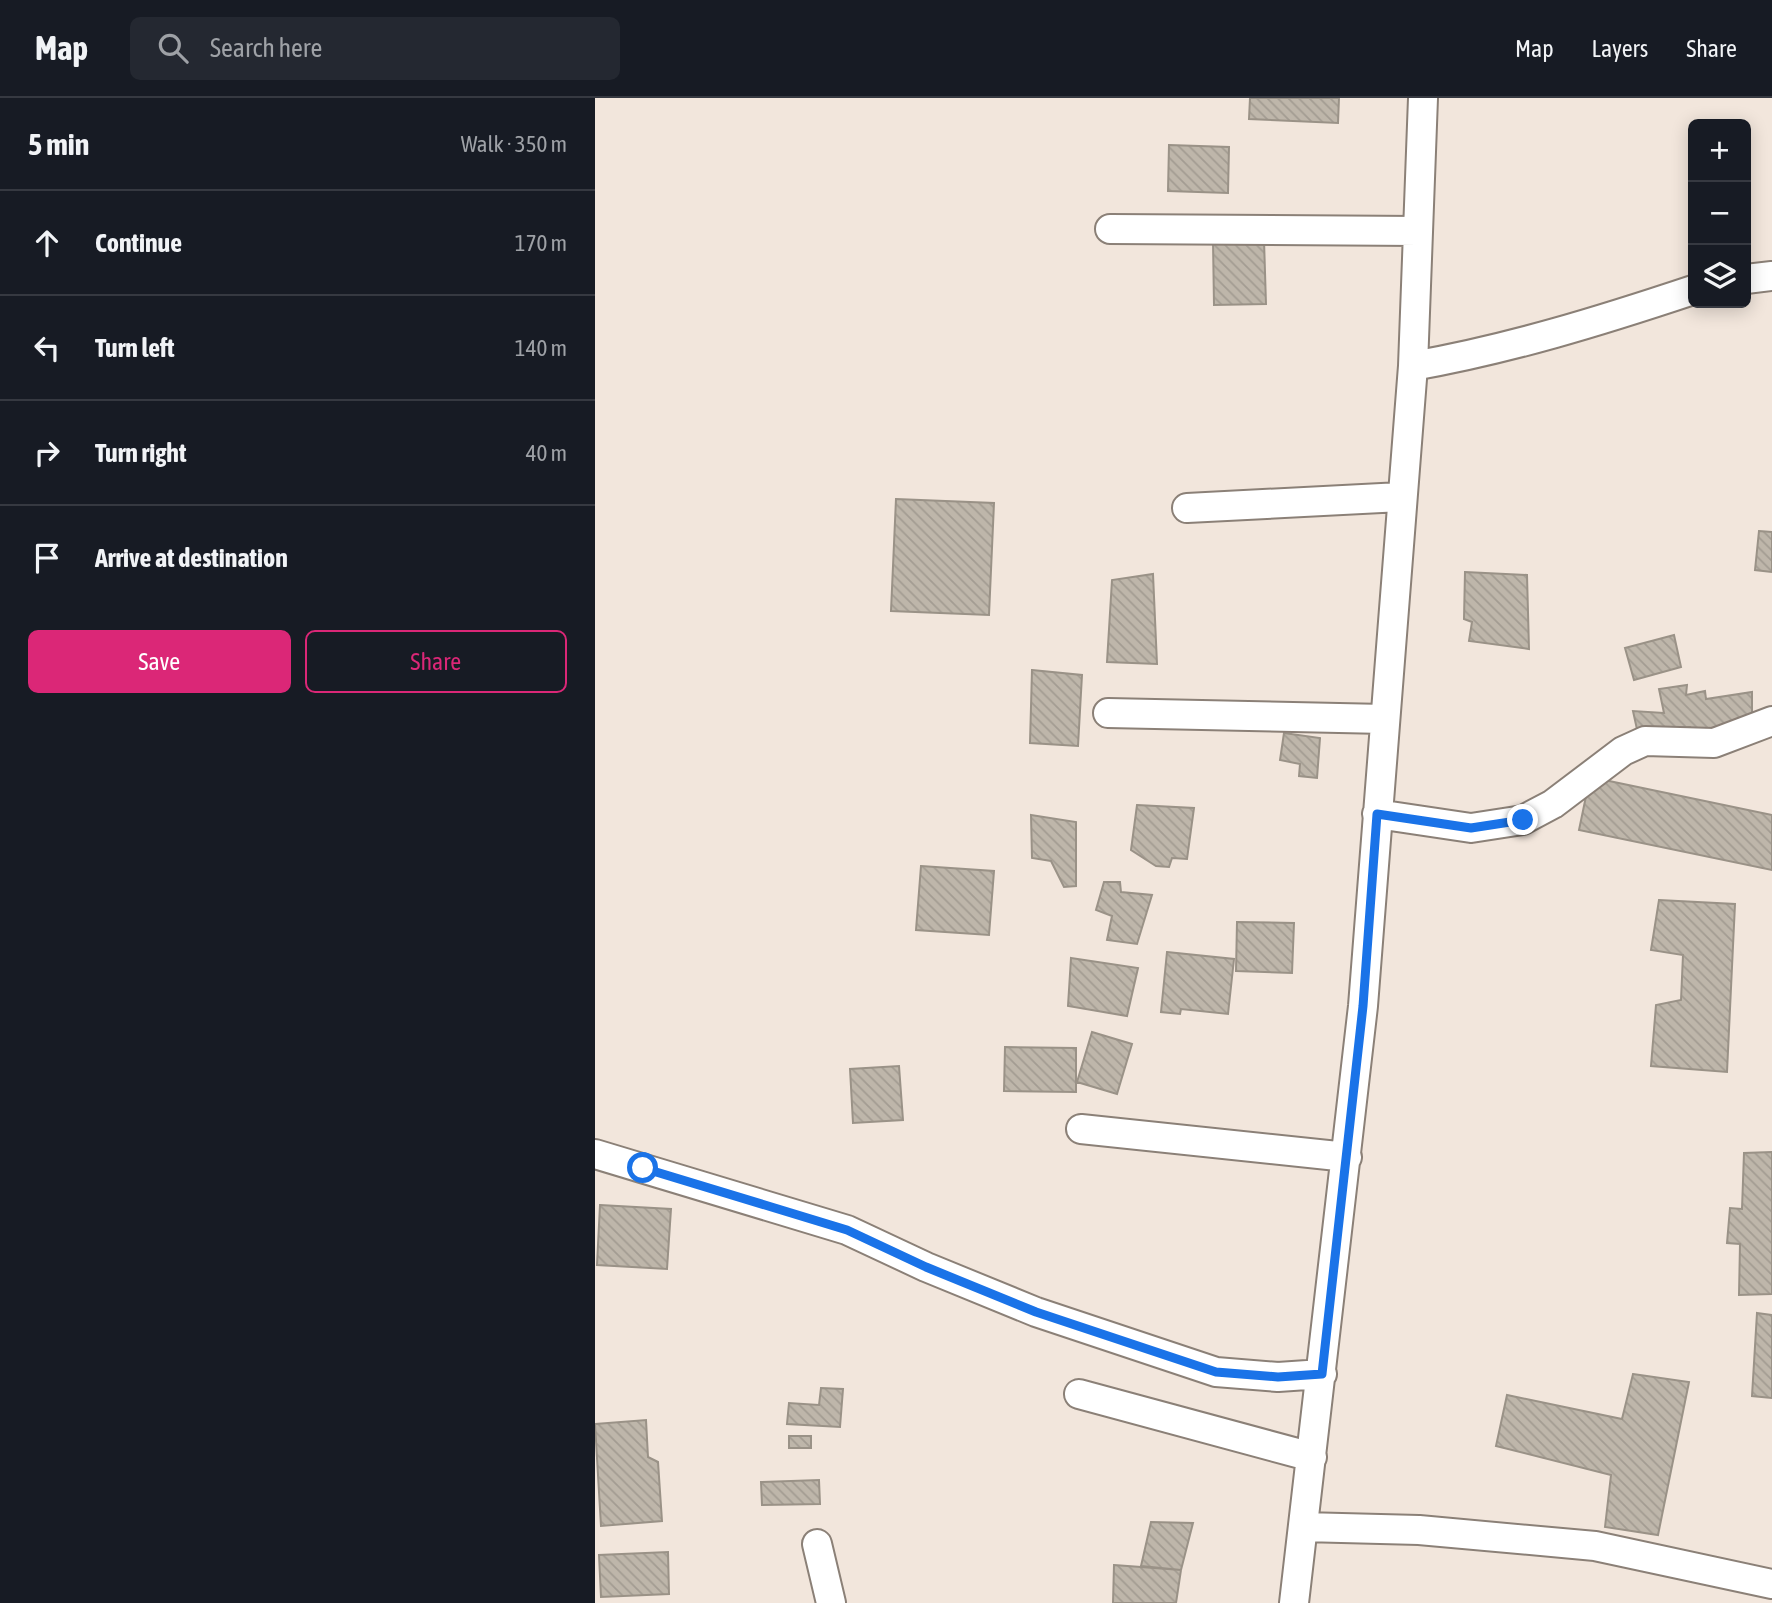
<!DOCTYPE html>
<meta charset="utf-8">
<style>
body{margin:0;font-family:"Asap Condensed",sans-serif;background:#242831;color:#f1f3f6}
.controls{position:absolute;right:21px;top:21px;display:grid;overflow:hidden;border-radius:10px;box-shadow:0 4px 18px #0003}
.controls button{width:63px;height:63px;display:grid;place-items:center;padding:0;border:0;border-bottom:2px solid #363941;background:#171b24;color:#f1f3f6;font:35px sans-serif}
.stop{position:absolute;width:21px;height:21px;margin:-16px;border:5px solid #1a73e8;border-radius:50%;background:#fff}
.stop.end{background:#1a73e8;border-color:#fff;box-shadow:0 2px 7px #0008}
.list{margin:0;padding:0;list-style:none}
h2{display:flex;justify-content:space-between;align-items:center;height:91px;margin:0;padding:0 28px;font-size:30px}
h2 small{font-size:23px;font-weight:400;color:#9ea1a6}
.list li{display:grid;grid-template-columns:46px 1fr auto;gap:21px;align-items:center;box-sizing:border-box;height:105px;padding:0 28px;border-top:2px solid #363941}
.list b{display:block;font-size:26px;white-space:nowrap}
.list em{font-size:23px;font-style:normal;color:#9ea1a6}
.actions{display:flex;gap:14px;padding:21px 28px}
.actions a{flex:1;padding:16px 0;border:2px solid #db2777;border-radius:10px;text-align:center;font-size:24px;color:#db2777}
.actions .main{background:#db2777;color:#fff}
.icon{flex:none;width:38px;height:38px;fill:none;stroke:currentColor;stroke-width:2;stroke-linecap:round;stroke-linejoin:round}
.map{position:relative;flex:none;width:1177px;height:1505px;overflow:hidden}
header{display:flex;align-items:center;gap:42px;box-sizing:border-box;height:98px;padding:0 35px;background:#171b24;border-bottom:2px solid #363941}
header strong{font-size:33px}
nav{display:flex;gap:38px;margin-inline-start:auto;font-size:24px}
.search{width:490px;height:63px;background:#242831;display:flex;align-items:center;gap:18px;box-sizing:border-box;padding:0 24px;border-radius:10px;color:#9ea1a6;font-size:26px}
main{display:flex}
aside{flex:1;background:#171b24}
.map>svg:first-child{display:block}
</style>
<header>
<strong>Map</strong>
<div class="search"><svg class="icon" aria-label="search" viewBox="0 0 24 24"><circle cx="10" cy="10" r="6"/><path d="M15 15l6 6"/></svg>Search here</div>
<nav><a>Map</a><a>Layers</a><a>Share</a></nav>
</header>
<main>
<aside>
<h2>5 min<small>Walk · 350 m</small></h2>
<ul class="list">
<li><svg class="icon" aria-label="ahead" viewBox="0 0 24 24"><path d="M12 20V5M6 11l6-6 6 6"/></svg><div><b>Continue</b></div><em>170 m</em></li>
<li><svg class="icon" aria-label="left" viewBox="0 0 24 24"><path d="M17 20v-9H6M10 6l-5 5 5 5"/></svg><div><b>Turn left</b></div><em>140 m</em></li>
<li><svg class="icon" aria-label="right" viewBox="0 0 24 24"><path d="M7 20v-9h11M14 6l5 5-5 5"/></svg><div><b>Turn right</b></div><em>40 m</em></li>
<li><svg class="icon" aria-label="arrive" viewBox="0 0 24 24"><path d="M6 21V4h12l-3 4 3 4H6"/></svg><div><b>Arrive at destination</b></div></li>
</ul>
<div class="actions"><a class="main">Save</a><a>Share</a></div>
</aside>
<div class="map">
<svg width="1177" height="1505" viewBox="0 0 1177 1505">
<defs>
<pattern id="building-back-hatch" width="6" height="6" patternUnits="userSpaceOnUse" patternTransform="scale(1.75)"><rect width="6" height="6" fill="#beb6aa"/><path d="M-1 5l2 2M0 0l6 6M5-1l2 2" fill="none" stroke="#a39c92"/></pattern>
</defs>
<rect width="100%" height="100%" fill="#f2e6dc"/>
<path fill="url(#building-back-hatch)" stroke="#9a9287" stroke-width="2" d="M655 0H744L743 25 654 21Z
M574 47 634 49 633 95 573 93Z
M669 142 671 206 619 207 618 143Z
M301 401 399 405 394 517 296 513Z
M1164 433 1177 434V474L1160 472Z
M870 474 932 477 934 551 874 543 877 524 869 521Z
M558 476 562 566 512 564 517 482Z
M1079 537 1086 569 1039 582 1030 550Z
M437 572 487 577 483 648 435 645Z
M1092 587 1091 597 1110 593 1111 601 1157 594V622L1104 638 1095 629 1043 636 1038 613 1069 615 1064 591Z
M689 635 725 640 722 680 704 678 705 666 685 662Z
M995 679 1177 717V772L984 732Z
M542 707 599 710 592 761 577 760 574 769 561 768 536 752Z
M436 717 481 724V788L469 789 456 763 437 760Z
M326 768 399 773 394 837 321 832Z
M509 784H525L526 794 557 797 542 846 512 842 517 818 501 812Z
M1064 802 1140 806 1132 974 1056 968 1061 907 1086 902 1088 857 1056 852Z
M642 824 699 825 697 875 641 873Z
M572 854 639 861 633 916 586 911 585 916 566 914Z
M476 860 543 870 532 918 473 908Z
M497 934 537 946 522 996 482 984Z
M410 949 481 950V994L409 993Z
M304 968 308 1022 258 1025 255 971Z
M1177 1054V1196L1144 1197 1145 1146 1132 1145 1135 1110 1147 1111 1149 1055Z
M5 1107 76 1111 72 1171 2 1167Z
M1162 1215 1177 1217V1300L1157 1298Z
M1038 1276 1094 1284 1063 1437 1010 1429 1016 1377 901 1348 912 1297 1027 1321Z
M226 1290 248 1291 245 1329 192 1326 194 1305 224 1307Z
M51 1322 53 1359 63 1364 67 1423 6 1428 0 1326Z
M194 1338H216V1350H194Z
M224 1382 225 1406 167 1407 166 1384Z
M556 1424 598 1425 586 1472 546 1468Z
M73 1454 74 1496 6 1499 4 1457Z
M519 1467 586 1472 581 1505H518Z"/>
<g fill="none" stroke-linecap="round" stroke-linejoin="round">
<g stroke="#8b8077" stroke-width="32">
<path id="minor" d="M515 131 823 133
M1151 181 1177 178
M818 268C914 251 1005 223 1098 192
M592 410 806 399
M513 615 790 621
M782 716 876 730 928 722 958 706 1028 653 1050 643 1119 645 1177 623
M486 1031 752 1059
M0 1056 252 1132 331 1169 441 1214 621 1274 683 1279 727 1276
M484 1296 717 1359
M708 1429 824 1432 1000 1448 1177 1486
M222 1446 236 1505
M699 1505 768 908 818 268 828 0"/>
</g>
<use href="#minor" stroke="#fff" stroke-width="28"/>
</g>
<g fill="none" stroke-linecap="round" stroke-linejoin="round">
<path stroke="#1a73e8" stroke-width="9" d="M48 1070 252 1132 331 1169 441 1214 621 1274 683 1279 727 1276 768 908 782 716 876 730 928 722"/>
</g>
</svg>
<div class="controls">
<button>+</button>
<button>−</button>
<button><svg class="icon" aria-label="layers" viewBox="0 0 24 24"><path d="M12 4l9 5-9 5-9-5zM3 14l9 5 9-5"/></svg></button>
</div>
<div class="stop" style="left:48px;top:1070px"></div>
<div class="stop end" style="left:928px;top:722px"></div>
</div>
</main>
